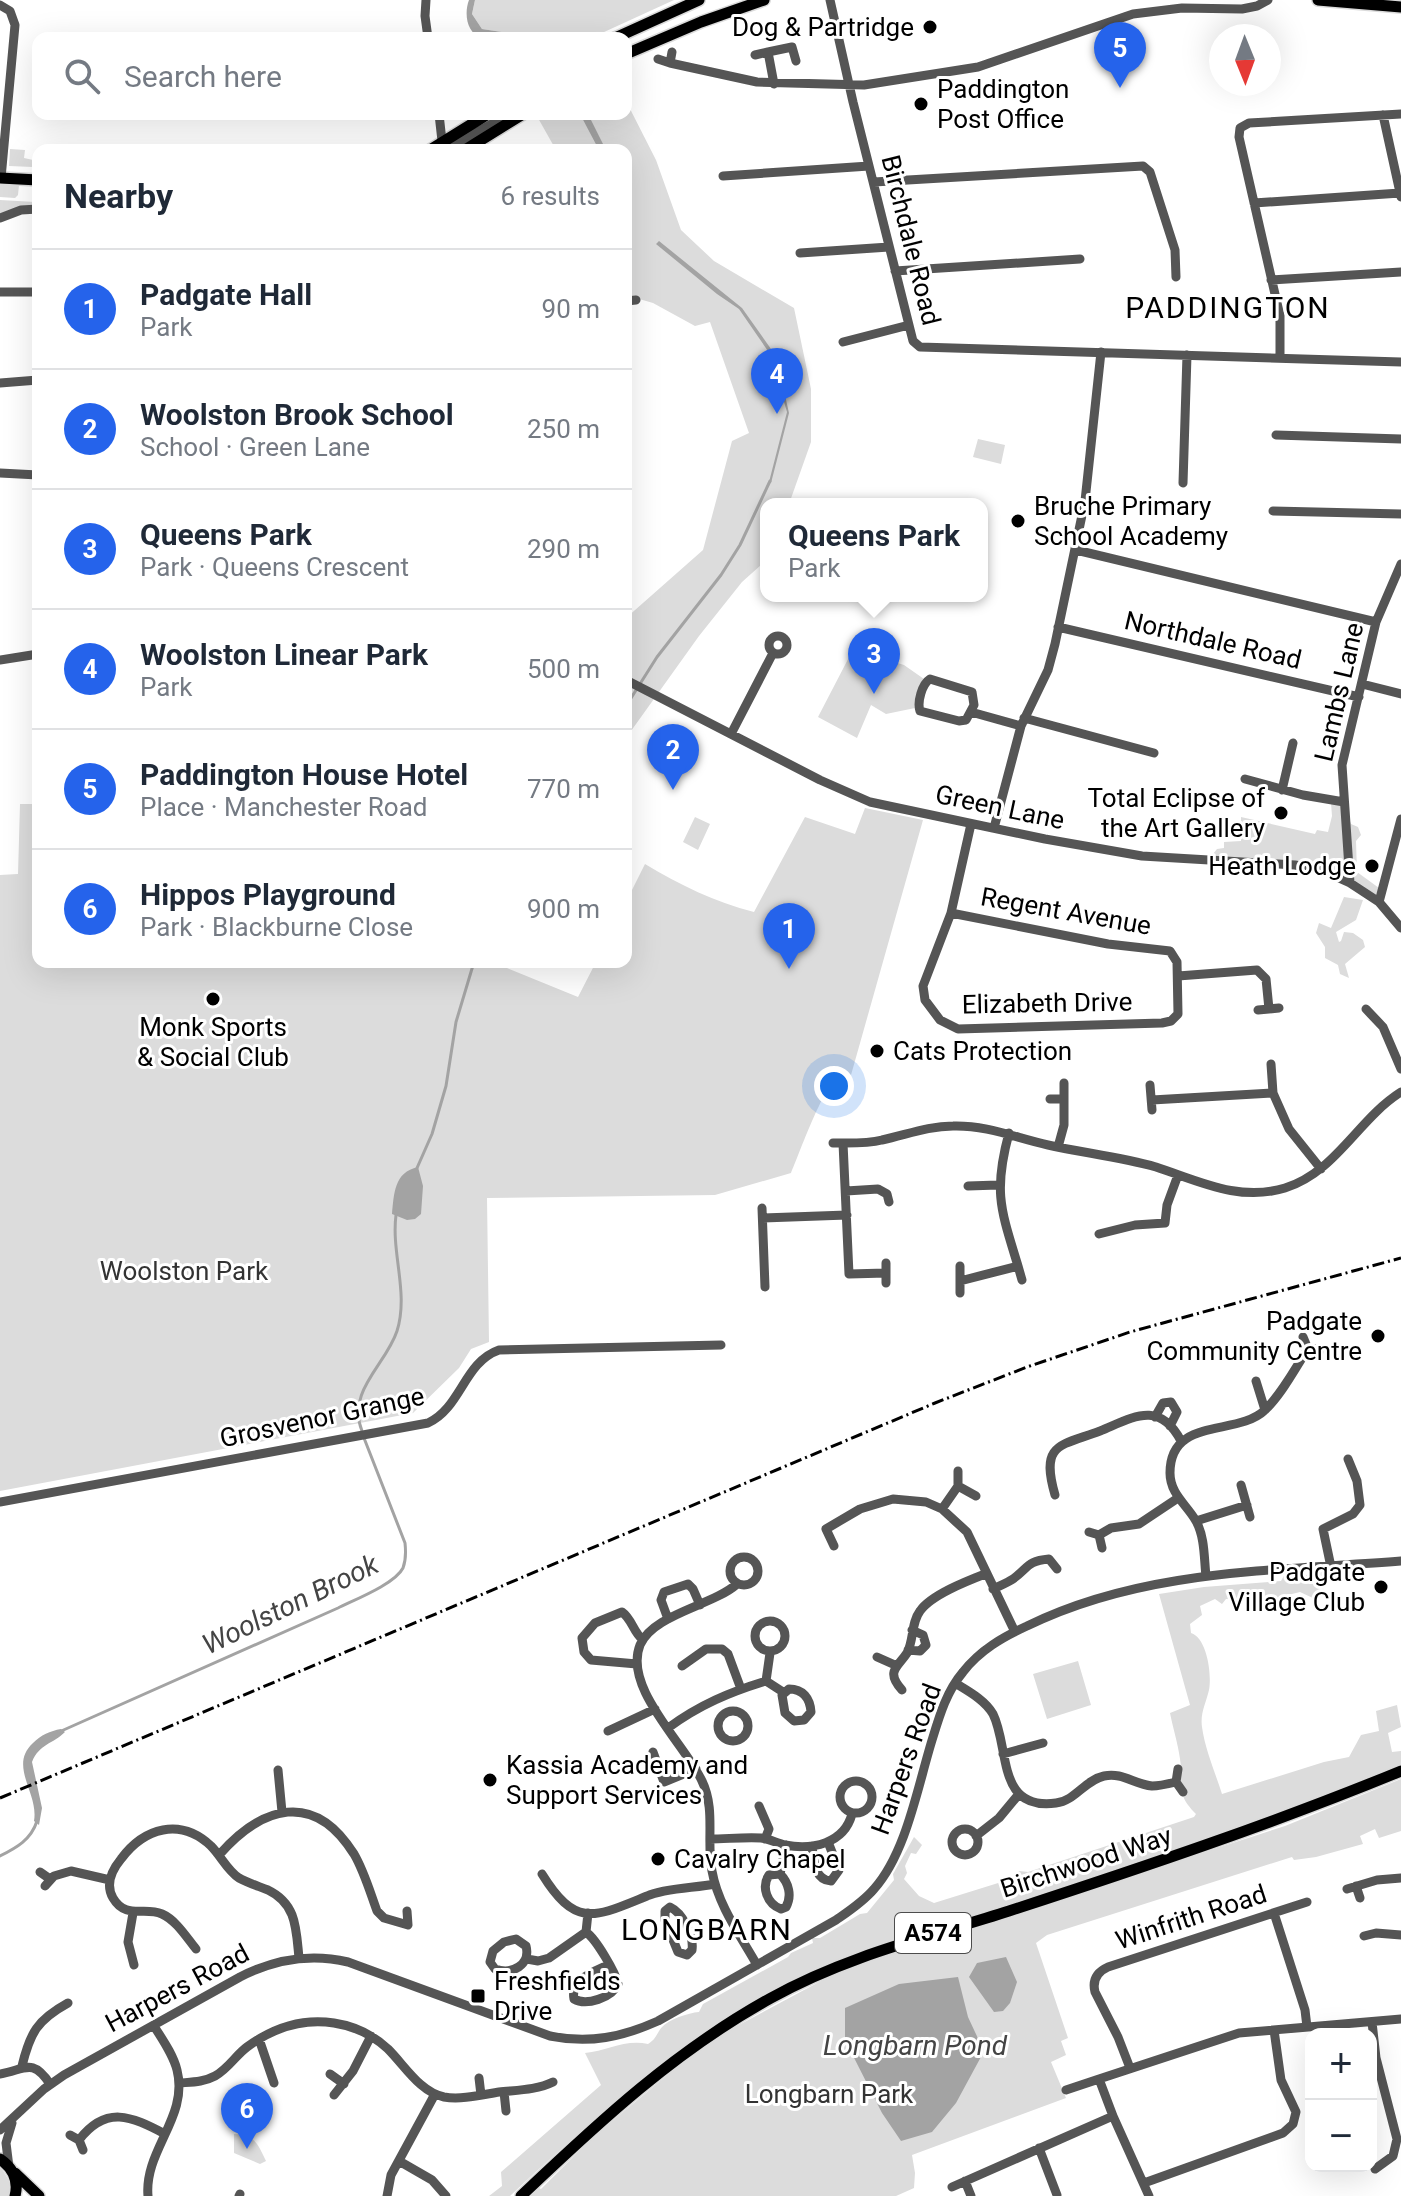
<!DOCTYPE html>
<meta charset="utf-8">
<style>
body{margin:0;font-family:Roboto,sans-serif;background:#f2f2f3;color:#1f2937}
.controls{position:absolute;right:24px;bottom:24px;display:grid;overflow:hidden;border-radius:16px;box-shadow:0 8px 32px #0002}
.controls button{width:72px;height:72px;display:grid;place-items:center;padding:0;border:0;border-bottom:2px solid #e0e1e3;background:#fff;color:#1f2937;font:40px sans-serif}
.compass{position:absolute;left:1209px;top:24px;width:72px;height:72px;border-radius:50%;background:#fff;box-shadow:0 8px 32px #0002;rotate:179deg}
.you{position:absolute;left:834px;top:1086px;width:28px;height:28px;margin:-20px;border:6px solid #fff;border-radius:50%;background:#1a73e8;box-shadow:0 0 0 12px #1a73e833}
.badge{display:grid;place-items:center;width:52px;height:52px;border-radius:50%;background:#2563eb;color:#fff;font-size:26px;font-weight:700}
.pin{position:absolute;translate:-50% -66px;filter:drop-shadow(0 2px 4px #0008)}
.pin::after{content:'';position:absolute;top:42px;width:28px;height:24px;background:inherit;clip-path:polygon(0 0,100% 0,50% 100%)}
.popup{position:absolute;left:760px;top:498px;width:228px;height:104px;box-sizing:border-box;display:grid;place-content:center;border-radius:16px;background:#fff;filter:drop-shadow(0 2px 6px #0005);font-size:26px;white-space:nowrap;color:#747a83}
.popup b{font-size:30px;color:#1f2937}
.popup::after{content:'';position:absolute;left:50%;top:100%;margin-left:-16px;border:16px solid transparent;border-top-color:#fff}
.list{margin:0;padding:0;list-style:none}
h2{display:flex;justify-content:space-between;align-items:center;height:104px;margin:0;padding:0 32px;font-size:34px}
h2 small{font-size:26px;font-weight:400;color:#747a83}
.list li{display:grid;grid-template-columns:52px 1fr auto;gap:24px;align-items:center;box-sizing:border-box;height:120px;padding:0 32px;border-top:2px solid #e0e1e3}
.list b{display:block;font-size:30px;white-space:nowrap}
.list p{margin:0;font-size:26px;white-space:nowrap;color:#747a83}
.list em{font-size:26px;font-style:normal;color:#747a83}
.icon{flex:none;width:44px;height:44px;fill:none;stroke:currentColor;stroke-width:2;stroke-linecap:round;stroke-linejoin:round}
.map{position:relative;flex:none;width:1401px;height:2196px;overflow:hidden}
.search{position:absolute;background:#fff;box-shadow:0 8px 32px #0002;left:32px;top:32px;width:600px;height:88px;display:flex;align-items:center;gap:20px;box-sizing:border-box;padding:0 28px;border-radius:16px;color:#747a83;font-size:30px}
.panel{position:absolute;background:#fff;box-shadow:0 8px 32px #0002;left:32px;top:144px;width:600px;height:824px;border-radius:16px}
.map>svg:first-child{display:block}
</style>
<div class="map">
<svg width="1401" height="2196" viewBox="0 0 1401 2196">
<rect width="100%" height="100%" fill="#fff"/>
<path fill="#dcdcdc" d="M475 0H674L591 38H543L482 29 472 14Z
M626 101 656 160 681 230 714 261 794 308 811 389V442L789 504H766V555L761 565 742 582 699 636 626 738V618L703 550 732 441 749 433 710 322 695 326 653 303 629 296 626 289V150H556L538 118 545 114H626Z
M10 149 25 150 24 158 33 160V167L9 166Z
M0 184 19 185 18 195 15 198 0 197Z
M0 200 35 202V207L0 214Z
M978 439 1005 445 1001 464 973 457Z
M859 638 890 649 888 660 904 665 924 679 915 708 886 714 871 705 857 738 818 717Z
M1331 803 1343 804 1351 824 1358 827 1361 835 1356 841 1357 872 1379 888 1375 897 1353 886 1343 873 1313 866 1217 863 1213 854 1217 849 1224 848V842L1241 841V817L1315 834 1317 830 1328 832 1332 816Z
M20 804H38V962H492L578 997 596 962H626V902L645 864C680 885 715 902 754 912L805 817 855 834 865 808 923 820 851 1075C847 1075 842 1075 839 1077 823 1085 799 1155 791 1173L715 1195 487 1198 489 1342 471 1349 459 1368 413 1413 0 1491V875L18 874Z
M695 817 710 824 698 850 683 842Z
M1344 897 1363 900 1356 920 1336 932 1339 942 1341 941 1344 932 1353 933 1363 940 1365 947 1345 964 1349 978 1340 974 1338 965 1325 958V947L1316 933 1319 923 1331 928Z
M1301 1571 1306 1575 1321 1571 1325 1575 1322 1584 1325 1594 1315 1599 1300 1592 1292 1594 1290 1599C1277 1598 1267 1603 1254 1602L1251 1596H1246L1242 1600 1226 1599 1222 1604 1215 1599 1200 1606 1202 1615 1190 1624 1191 1633C1207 1638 1212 1674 1209 1690 1206 1703 1200 1713 1202 1727 1205 1749 1215 1772 1222 1794L1324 1762 1349 1757 1361 1735 1379 1731 1376 1711 1397 1705 1401 1727 1388 1733 1392 1752 1401 1751V1765L1324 1800 769 1994C673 2048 590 2121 510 2196H489L502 2186 501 2172 601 2085 585 2053C607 2051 625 2039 648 2044 656 2039 656 2035 661 2028 669 2019 688 2013 699 2012L703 2004 788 1957 791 1953 813 1943 812 1938H820L860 1914 867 1913 894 1880 893 1874 914 1837 922 1845 916 1854 911 1853 905 1866 907 1873 904 1879 919 1896 934 1903 1011 1879 1019 1871 1028 1872 1194 1817 1196 1814C1174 1792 1184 1785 1180 1759 1178 1744 1173 1728 1170 1713L1190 1705 1159 1594 1204 1587 1281 1581 1286 1572Z
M1078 1661 1091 1705 1047 1719 1033 1674Z
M1401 1779V1831L1379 1838 1375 1829 1360 1836 1363 1844 1316 1857 1294 1860 1292 1857 1047 1935 1036 1943 1068 2038 1061 2041 1066 2055 1051 2062 1066 2098 912 2155 915 2173 914 2188 896 2196H528L537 2187 541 2189 592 2138 677 2067 724 2033 832 1975 883 1956 1285 1826Z
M234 2134C255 2135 258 2144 266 2161L260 2164 234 2153Z
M0 2166 10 2182 9 2196H0Z"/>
<path fill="#a3a3a3" d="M469 0H475L472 14 482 29 543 38C526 38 498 42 483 38 466 34 464 13 469 0Z
M580 114H588L606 150H599Z
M659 241 742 308 776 356 789 413 771 483 769 482 787 412 770 354 739 309 717 294 656 244Z
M418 1167 423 1186 421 1214 415 1219 407 1220 392 1214C394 1194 394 1172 418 1167Z
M61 1729 65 1732C53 1744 39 1744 32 1762L42 1808 39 1825 34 1821C39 1793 8 1766 33 1743 41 1735 50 1731 61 1729Z
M1006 1957 1017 1982 1010 2003 1003 2011 994 2012 969 1977 977 1963Z
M958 1977 968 2017 982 2047V2055L956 2103 932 2132 901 2141 882 2113 845 2040V2008L899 1984Z"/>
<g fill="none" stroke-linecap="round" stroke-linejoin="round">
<path stroke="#a3a3a3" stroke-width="3" d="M626 706 657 657 721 575 740 545 770 481
M417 1168 432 1134 446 1086 456 1022 474 962
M362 1431C346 1391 386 1365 397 1331 409 1293 391 1253 396 1215
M59 1732 338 1608C354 1600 395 1584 403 1568 406 1560 406 1552 405 1543L364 1438
M0 1856C16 1848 31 1840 37 1821"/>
<g stroke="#dbdbdb" stroke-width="14">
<path id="major" d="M1318 0 1401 7
M615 38 699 0
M626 54 701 22 764 0
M430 150 488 114
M465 150 523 114
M0 178 38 180
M0 2159C13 2168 19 2180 15 2196
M15 2173 39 2196
M521 2196C600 2121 675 2051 771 1998 846 1956 928 1937 1009 1911 1141 1868 1272 1824 1401 1771"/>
</g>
<path stroke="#555" stroke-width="9" d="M426 0 425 16 428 38
M830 0 853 102 913 341 920 347 1401 362
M0 5 10 11 15 25 1 178
M768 52 792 47 796 61
M755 55 768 52 774 84
M658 59 670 63 672 52
M670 63 757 82 864 85 978 67 1133 14 1182 8 1242 9 1257 6 1268 0
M439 114 443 150
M1383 115 1401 197
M444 142 449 145 457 143 510 114
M723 176 869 166
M874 182 1143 166 1150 172 1175 250 1176 277
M1254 203 1400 193
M0 218 21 210 38 209
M800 253 889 247
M895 271 1080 259
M1271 280 1401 272
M0 292H38
M626 301 636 300
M843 342 909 325
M1280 358V316L1239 137 1240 128 1249 123 1401 114
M0 383 38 380
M1276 435 1401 439
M0 473 38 475
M1183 483 1187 355
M1273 511 1401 514
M1076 550 1376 622
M1058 627 1359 697
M769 645a9 9 0 1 1 18 0a9 9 0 1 1-18 0Z
M0 660 38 654
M930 679 972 692 974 705 966 720 959 721 920 711C917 702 922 684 930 679Z
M626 680 820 780 870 802 1045 839 1142 856 1295 865 1321 870 1350 883 1379 902 1401 928
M1362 684 1401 694
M971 712 1021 726
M1024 718 1154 753
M731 734 773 653
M1245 779 1303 795 1344 802
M1282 790 1293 743
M994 828 1021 726 1048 670 1055 644 1085 501 1101 352
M1350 883 1342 765 1376 622 1401 564
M1379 902 1401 819
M951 913 1108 944 1170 951 1177 962 1178 1014 1171 1021 1162 1023 958 1029 940 1020 925 1000 923 986 951 913 971 824
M1178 976 1257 970 1266 979 1269 1009
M1366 1009 1383 1027 1401 1069
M1258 1010 1279 1008
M1271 1064 1273 1093
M1150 1085 1152 1110
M1050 1099H1064V1083
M1152 1100 1273 1093 1289 1129 1321 1169
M833 1143C849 1143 866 1144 882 1140 906 1135 928 1126 953 1126 987 1125 1016 1138 1048 1145 1084 1153 1121 1157 1156 1167 1199 1181 1239 1202 1285 1188 1336 1172 1358 1119 1401 1092
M843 1143 849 1274 886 1273
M1058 1147 1064 1125V1099
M968 1186 998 1185
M846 1191 878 1189 887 1194 889 1202
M762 1208 765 1287
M763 1218 847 1215
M1099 1234 1135 1225 1165 1223 1167 1205 1178 1175
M886 1263V1283
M960 1266V1293
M1018 1266 1022 1280
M960 1281 1018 1266C1001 1210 993 1192 1009 1133
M1303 1337 1308 1349H1323
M1256 1381 1265 1410
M1155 1417 1163 1403 1171 1402 1177 1412 1170 1426
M958 1471V1486L976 1496
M1241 1485 1250 1517
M1055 1495C1040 1443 1060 1446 1100 1431 1132 1418 1159 1399 1181 1441
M0 1502 428 1423C461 1408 464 1362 499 1350L721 1345
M942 1509 958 1486
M1196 1521 1247 1505
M1089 1532 1099 1535 1102 1548
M1099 1535 1111 1528 1139 1524 1178 1498
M834 1546 826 1529 860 1509 893 1499 926 1502 942 1509 967 1532 1015 1632
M730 1571a14 14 0 1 1 28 0a14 14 0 1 1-28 0Z
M1331 1567 1323 1529 1353 1514 1360 1505 1357 1481 1348 1459
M1206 1576C1204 1559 1205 1537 1196 1521 1187 1505 1170 1494 1170 1473 1170 1416 1237 1437 1265 1410 1282 1394 1295 1368 1308 1349
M737 1584C712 1606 653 1614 640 1645 623 1688 685 1744 702 1781 716 1810 706 1840 712 1871 718 1905 740 1935 757 1965
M993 1589C999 1586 1007 1583 1013 1579 1029 1567 1027 1561 1049 1559L1057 1569
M668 1619 661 1600 664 1592 688 1584 693 1589 700 1605
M755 1636a15 15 0 1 1 30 0a15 15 0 1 1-30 0Z
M908 1650 920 1651 926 1645 923 1635 912 1630
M877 1657 895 1665
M637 1664 591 1660 584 1652 582 1638 595 1623 622 1612C632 1619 633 1632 643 1640
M682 1666 706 1649H722L728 1654 741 1689
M766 1681 770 1653
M955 1683C968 1691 985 1700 993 1714 1010 1748 996 1811 1056 1803 1075 1801 1085 1780 1104 1776 1122 1772 1134 1784 1152 1786 1160 1786 1168 1784 1176 1782
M789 1689C803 1689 810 1698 811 1712L804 1720 794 1721 785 1713 782 1695Z
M902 1690C885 1671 898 1667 907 1653 914 1640 911 1623 920 1611 931 1595 967 1581 985 1574
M718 1726a15 15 0 1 1 30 0a15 15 0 1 1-30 0Z
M668 1728C699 1705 730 1692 766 1681L783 1692
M608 1731 655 1709
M653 1752 664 1782 696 1769
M1003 1754 1043 1743
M1178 1769 1176 1782 1183 1792
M278 1770 282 1812
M840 1797a16 16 0 1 1 32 0a16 16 0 1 1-32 0Z
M759 1806 769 1829 765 1839
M952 1842a13 13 0 1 1 26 0a13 13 0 1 1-26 0Z
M976 1836 999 1818 1019 1794
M710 1839C726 1839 744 1837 761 1838 769 1839 777 1843 785 1845 812 1850 844 1844 852 1814
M812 1846C814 1860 814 1880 831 1881L839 1870 828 1842
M219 1855C262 1806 314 1790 354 1854 364 1871 370 1892 377 1911L384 1918 408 1925 407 1911
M40 1872 50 1879
M542 1874C576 1929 595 1917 647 1896 665 1888 695 1888 715 1884
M780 1874 769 1875C761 1887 767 1904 781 1909L786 1907C792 1896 789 1883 780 1874L786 1845
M45 1886 54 1876 71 1871 110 1880
M1356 1886 1360 1898
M1347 1889 1377 1880 1401 1878
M670 1907C683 1913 694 1936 692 1950L687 1955 678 1952 665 1920V1911Z
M133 1913 128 1942 134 1965
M588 1913 586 1932C596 1939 616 1973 618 1984 612 1998 586 2006 574 1999 570 1980 593 1972 608 1965
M1274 1913 1305 2010 1307 2027
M1364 1936 1376 1933 1401 1935
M516 1939 526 1946C531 1965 512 1975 495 1969L490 1962 493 1951 504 1942Z
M196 1949C187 1938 176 1920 162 1914 144 1906 126 1920 113 1898 105 1884 112 1870 121 1859 144 1828 180 1817 211 1846 221 1856 227 1870 239 1878 248 1883 258 1886 268 1890 297 1904 296 1929 299 1958
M527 1959 538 1961 549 1958 586 1932
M1372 2022 1376 2058 1397 2139 1393 2156 1375 2169
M259 2039 274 2083
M22 2066C30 2033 37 2020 68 2003
M1130 2068 1118 2037 1095 1992C1092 1980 1097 1972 1108 1967L1307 1902
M0 2074C25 2070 32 2057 50 2084
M330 2074 344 2084
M479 2078 481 2095
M180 2083C192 2082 204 2082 215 2076 228 2069 236 2055 247 2047 273 2028 302 2018 334 2023 354 2026 373 2035 388 2049 405 2066 420 2092 444 2097 461 2100 481 2095 499 2092 517 2090 537 2090 553 2082
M1066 2090 1099 2079
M504 2092 506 2111
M334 2095 353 2071 371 2036
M0 2130 44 2089 64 2075 240 1977C275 1959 310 1953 348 1962L550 2036C590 2044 622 2037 658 2021L836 1920C849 1911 863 1902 874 1889 907 1852 918 1784 933 1737 940 1714 947 1691 963 1672 980 1650 1003 1637 1027 1626 1143 1569 1274 1571 1401 1561
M70 2135 79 2140 83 2150
M79 2140C106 2105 131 2116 165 2134
M1039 2148 1057 2195
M399 2161 432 2180 446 2196
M9 2167 6 2143 12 2123
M965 2181 971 2196
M1144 2183 1283 2133 1293 2124 1296 2112 1281 2080 1274 2030
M952 2187 1113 2116
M148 2196C144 2150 189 2117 177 2070 173 2054 162 2039 154 2026
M239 2196 240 2194
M387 2196 391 2175 435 2094
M1149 2196 1113 2116 1099 2079 1239 2033 1401 2019"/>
<use href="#major" stroke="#000" stroke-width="11"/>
<path stroke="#000" stroke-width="3" stroke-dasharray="12 4 2 4" stroke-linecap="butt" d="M0 1798 935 1403 1027 1367 1130 1332 1401 1258"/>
</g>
<g fill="#000" stroke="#fff" stroke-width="3">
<circle cx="930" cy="27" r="8"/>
<circle cx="921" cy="104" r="8"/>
<circle cx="1018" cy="521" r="8"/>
<circle cx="1281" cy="813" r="8"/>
<circle cx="1372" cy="866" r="8"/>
<circle cx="213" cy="999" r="8"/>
<circle cx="877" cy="1051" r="8"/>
<circle cx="1378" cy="1336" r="8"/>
<circle cx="1381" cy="1587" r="8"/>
<circle cx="490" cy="1780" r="8"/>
<circle cx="658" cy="1859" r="8"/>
<rect x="470" y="1988" width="16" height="16" rx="4"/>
</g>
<g text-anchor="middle" stroke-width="6" stroke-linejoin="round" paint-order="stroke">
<rect fill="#fff" stroke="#4c4c4c" stroke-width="2" x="895" y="1913" width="76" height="40" rx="6"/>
<g font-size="24" font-weight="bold" fill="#000">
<text x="933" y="1941">A574</text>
</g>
<g font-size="26" fill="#000" stroke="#fff" text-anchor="start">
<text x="914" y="36" text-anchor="end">Dog &amp; Partridge</text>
<text x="937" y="98">Paddington<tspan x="937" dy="30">Post Office</tspan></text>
<text x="1034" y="515">Bruche Primary<tspan x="1034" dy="30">School Academy</tspan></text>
<text x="1265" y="807" text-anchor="end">Total Eclipse of<tspan x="1265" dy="30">the Art Gallery</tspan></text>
<text x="1356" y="875" text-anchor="end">Heath Lodge</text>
<text x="213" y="1036" text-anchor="middle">Monk Sports<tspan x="213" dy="30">&amp; Social Club</tspan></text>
<text x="893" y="1060">Cats Protection</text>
<text x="1362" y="1330" text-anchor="end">Padgate<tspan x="1362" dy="30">Community Centre</tspan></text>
<text x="1365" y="1581" text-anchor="end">Padgate<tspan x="1365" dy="30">Village Club</tspan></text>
<text x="506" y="1774">Kassia Academy and<tspan x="506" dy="30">Support Services</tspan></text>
<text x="674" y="1868">Cavalry Chapel</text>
<text x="494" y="1990">Freshfields<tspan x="494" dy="30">Drive</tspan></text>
</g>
<g font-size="26" fill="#000" stroke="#fff">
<text transform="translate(911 240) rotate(76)" y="9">Birchdale Road</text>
<text transform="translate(1213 640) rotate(13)" y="9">Northdale Road</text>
<text transform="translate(1339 692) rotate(-77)" y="9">Lambs Lane</text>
<text transform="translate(1000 807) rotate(12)" y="9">Green Lane</text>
<text transform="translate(1066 911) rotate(10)" y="9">Regent Avenue</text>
<text transform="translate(1047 1003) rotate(-1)" y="9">Elizabeth Drive</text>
<text transform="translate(322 1417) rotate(-12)" y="9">Grosvenor Grange</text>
<text transform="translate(906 1759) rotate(-70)" y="9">Harpers Road</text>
<text transform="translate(1086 1862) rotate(-18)" y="9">Birchwood Way</text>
<text transform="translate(1191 1917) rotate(-18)" y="9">Winfrith Road</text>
<text transform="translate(177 1988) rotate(-28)" y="9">Harpers Road</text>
</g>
<g font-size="26" fill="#333" stroke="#fff">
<text x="184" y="1280">Woolston Park</text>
<text x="829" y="2103">Longbarn Park</text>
</g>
<g font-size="28" font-style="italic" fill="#444" stroke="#fff">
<text transform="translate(290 1604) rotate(-26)" y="10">Woolston Brook</text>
<text x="915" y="2055">Longbarn Pond</text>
</g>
<g font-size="30" letter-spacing="2" fill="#000" stroke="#fff">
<text x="1228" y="318">PADDINGTON</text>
<text x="707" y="1940">LONGBARN</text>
</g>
</g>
</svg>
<div class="controls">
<button>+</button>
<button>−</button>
</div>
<svg class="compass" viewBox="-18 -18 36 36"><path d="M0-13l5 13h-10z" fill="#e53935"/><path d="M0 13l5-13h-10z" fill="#747a83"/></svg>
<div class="you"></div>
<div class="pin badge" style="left:789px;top:969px">1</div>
<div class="pin badge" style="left:673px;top:790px">2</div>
<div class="pin badge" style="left:874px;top:694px">3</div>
<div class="popup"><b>Queens Park</b>Park</div>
<div class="pin badge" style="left:777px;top:414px">4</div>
<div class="pin badge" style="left:1120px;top:88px">5</div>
<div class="pin badge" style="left:247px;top:2149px">6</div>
<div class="search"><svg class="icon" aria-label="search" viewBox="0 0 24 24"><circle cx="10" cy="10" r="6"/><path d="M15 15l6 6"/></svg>Search here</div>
<section class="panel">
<h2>Nearby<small>6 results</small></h2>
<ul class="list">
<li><span class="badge">1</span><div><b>Padgate Hall</b><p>Park</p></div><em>90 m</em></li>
<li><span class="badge">2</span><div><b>Woolston Brook School</b><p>School · Green Lane</p></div><em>250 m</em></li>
<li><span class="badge">3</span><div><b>Queens Park</b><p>Park · Queens Crescent</p></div><em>290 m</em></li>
<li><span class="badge">4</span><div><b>Woolston Linear Park</b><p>Park</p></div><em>500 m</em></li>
<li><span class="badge">5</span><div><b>Paddington House Hotel</b><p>Place · Manchester Road</p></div><em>770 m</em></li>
<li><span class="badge">6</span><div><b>Hippos Playground</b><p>Park · Blackburne Close</p></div><em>900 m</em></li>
</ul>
</section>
</div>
